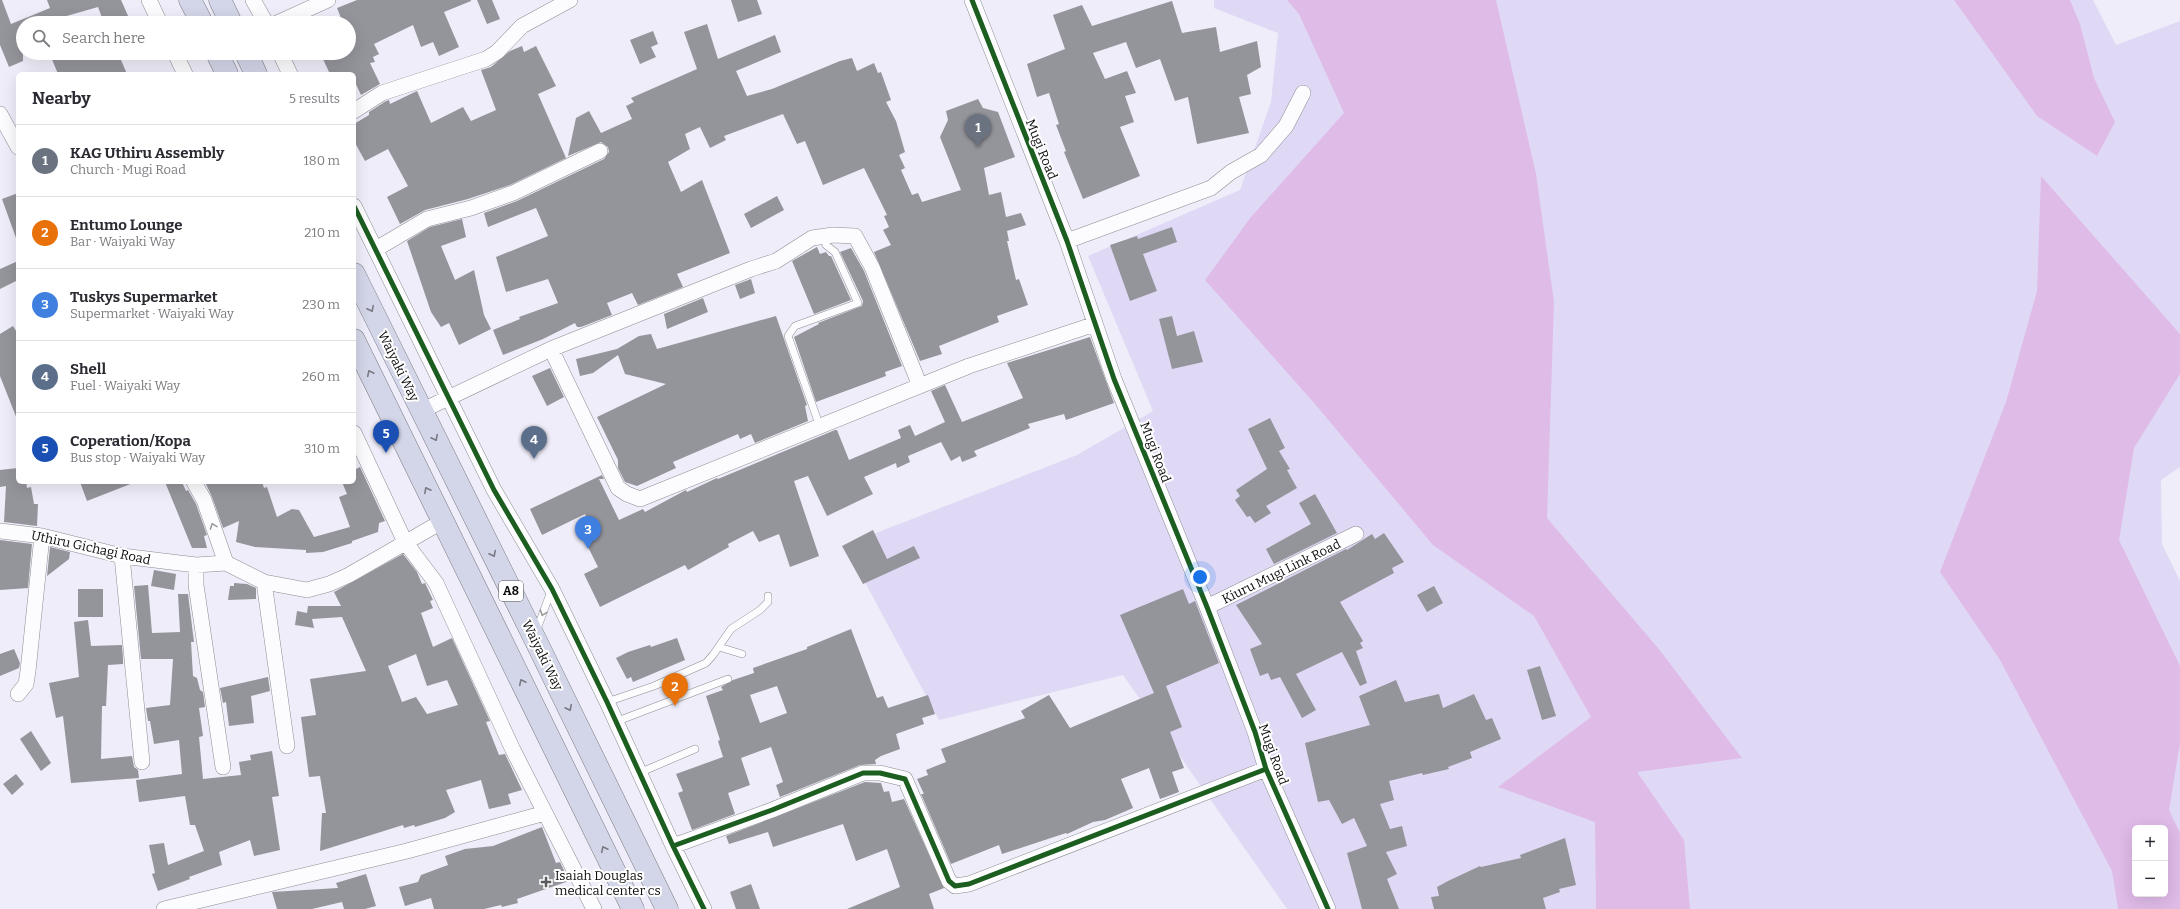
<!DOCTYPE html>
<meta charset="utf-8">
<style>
body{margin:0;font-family:Bitter,serif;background:#f7f7f7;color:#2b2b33}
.controls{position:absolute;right:12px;bottom:12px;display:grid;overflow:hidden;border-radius:6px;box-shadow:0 4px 16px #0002}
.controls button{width:36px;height:36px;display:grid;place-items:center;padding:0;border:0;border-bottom:1px solid #e1e1e2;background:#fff;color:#2b2b33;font:20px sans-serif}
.you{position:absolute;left:1200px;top:577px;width:14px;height:14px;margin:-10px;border:3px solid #fff;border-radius:50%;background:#1a73e8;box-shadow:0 0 0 6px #1a73e833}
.badge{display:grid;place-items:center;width:26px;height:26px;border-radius:50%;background:#ea580c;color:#fff;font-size:13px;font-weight:700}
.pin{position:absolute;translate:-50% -33px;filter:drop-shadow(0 1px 2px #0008)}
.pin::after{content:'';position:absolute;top:21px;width:14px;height:12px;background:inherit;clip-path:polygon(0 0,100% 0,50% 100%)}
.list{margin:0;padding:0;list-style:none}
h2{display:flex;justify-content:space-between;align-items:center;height:52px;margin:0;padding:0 16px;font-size:17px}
h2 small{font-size:13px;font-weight:400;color:#7c7c81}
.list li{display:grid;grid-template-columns:26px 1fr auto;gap:12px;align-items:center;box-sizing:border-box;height:72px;padding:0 16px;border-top:1px solid #e1e1e2}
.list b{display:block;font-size:15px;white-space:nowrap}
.list p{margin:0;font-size:13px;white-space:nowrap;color:#7c7c81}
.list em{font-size:13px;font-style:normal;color:#7c7c81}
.icon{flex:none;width:22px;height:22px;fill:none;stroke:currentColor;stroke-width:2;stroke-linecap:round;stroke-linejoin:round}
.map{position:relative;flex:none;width:2180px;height:909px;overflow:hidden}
.search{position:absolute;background:#fff;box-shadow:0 4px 16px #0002;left:16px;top:16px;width:340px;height:44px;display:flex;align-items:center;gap:10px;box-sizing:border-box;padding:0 14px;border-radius:22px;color:#7c7c81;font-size:15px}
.panel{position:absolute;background:#fff;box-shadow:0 4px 16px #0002;left:16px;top:72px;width:340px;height:412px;border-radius:6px}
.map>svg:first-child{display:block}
</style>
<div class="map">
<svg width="2180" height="909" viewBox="0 0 2180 909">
<rect width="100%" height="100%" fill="#eeedf9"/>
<path fill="#e0d9f6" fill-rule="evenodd" d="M1214 0H2093L2116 45 2180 21V467L2161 480 2162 544 2180 581V909H1287L1123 675 939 720 845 545 1077 455 1153 411 1088 256 1240 190 1271 102 1278 33 1214 8ZM2135 828H2165V894H2135Z"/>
<path fill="#dfbbe7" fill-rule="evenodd" d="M1287 0H1496L1536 174 1554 302 1547 518 1658 648 1742 758 1637 772 1684 840 1690 909H1596L1595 822 1498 787 1591 717 1534 616 1433 545 1315 404 1205 280 1251 217 1344 113 1299 14Z
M1954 0H2070L2080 24 2094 78 2115 122 2097 156 2037 116Z
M2041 176 2180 334V374L2134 448 2119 540 2180 666V743L2169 810 2180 833V909H2118L2112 871 2000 660 1940 572 2006 402 2037 291ZM2135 828H2165V894H2135Z"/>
<path fill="#94949b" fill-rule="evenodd" d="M0 0H2L11 24 50 8 47 0H121L129 18 116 23H104L98 7 63 17 52 23H23V61L9 67 0 45Z
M357 0H471V1L444 12 459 47 439 56 433 42 421 47 413 25 374 44 379 54 373 57 375 62 370 63 380 84 361 95 354 80V74H330L322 57 330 53H349V23H343L337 8Z
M477 0H492L500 19 487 24Z
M731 0H757L762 14 738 22Z
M1172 1 1182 33 1216 27 1220 52 1257 41 1261 67 1247 75 1251 94 1239 97 1249 133 1197 144 1188 97 1175 101 1160 59 1136 68 1126 42 1093 53 1105 79 1127 71 1136 93 1125 96 1134 122 1120 127 1140 176 1083 199 1064 152 1066 151 1056 125 1059 124 1049 93 1037 97 1027 64 1065 49 1053 15 1082 5 1092 26Z
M707 24 718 59 775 35 781 52 736 71 747 96 772 89 840 61 852 58 857 71 874 63 878 73 881 72 891 100 886 102 896 121 905 152 899 155 905 168 901 170 912 195 918 193 922 202 961 190 940 137 948 120 946 111 978 99 983 108 998 112 1015 157 984 168 989 195 1001 192 1006 217 1021 213 1026 225 1007 231 1009 241H1007L1016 280 1019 279 1028 305 997 316 999 322 939 346 942 354 920 361 874 252 891 245 883 230 889 227 884 216 887 215 864 168 823 185 805 141 797 144 783 114 724 136 726 140 710 148 700 127 685 134 690 149 668 162 681 192 702 180 730 253 677 274 683 287 638 305 632 293 607 303 612 315 581 327H577L575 323 543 339 503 355 493 330 520 319 519 317 558 303 548 279 506 292 496 257 548 236 536 208 488 227 484 213 517 201 604 159 609 152 608 147 601 142 568 156 576 118 589 111 601 133 632 119 626 106 634 102 631 98 697 69 684 32Z
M653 31 658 44 651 47 656 57 640 64 630 40Z
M522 46 524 52 536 46 556 86 538 94 566 158 510 185 468 199 425 210 400 224 387 197 408 186 388 149 365 161 354 141V124L369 115V112L386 101 389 100 390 104 417 91 431 123 463 107 471 121 496 110 481 70 491 67 510 51Z
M60 53H118L127 74H58L51 57Z
M18 193V238H16L2 199Z
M777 196 784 210 751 228 744 214Z
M462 219 466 237 441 246 455 280 474 270 484 315 491 329 459 345 449 323 441 327 431 312 407 241 430 227Z
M1172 227 1177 242 1143 254 1157 291 1130 301 1110 245 1137 236 1138 239Z
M817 247 820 254 826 252 829 256H831L851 300 814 314 792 261Z
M851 248 864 271 902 366 885 372 886 376 816 402 794 337 819 324 818 323 862 306 863 301 840 252Z
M18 261V280L0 289V269Z
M751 279 755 293 740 299 735 285Z
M703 298 708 312 667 329 664 314Z
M776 316 807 405 805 406 808 421 755 443 751 434 740 439 738 434 673 462 676 468 637 486 625 482 618 468V460L597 417 666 384 625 374 618 355 593 373 580 376 576 359 617 349 639 336 651 334 657 349Z
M1172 316 1177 336 1194 331 1203 362 1172 369 1159 319Z
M13 326 18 334 17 419 0 376V334Z
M1090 337 1114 403 1066 420 1064 414 1028 424 1030 428 974 451 977 456 962 462 960 456 951 461 941 442 908 456 910 462 897 468 896 463 864 477 873 494 827 516 808 476 794 481 819 556 790 567 779 534 759 542 753 531 728 544 729 547 688 570 685 565 600 607 584 574 598 567 586 543 596 538 585 514 542 535 530 509 602 475 604 479H599L619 520 643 509 645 512 686 490 687 492 717 478 718 479 835 430H837L849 460 901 438 898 430 910 425 915 436 945 422 931 391 945 385 962 422 1023 398 1007 363Z
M550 368 564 397 547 406 532 376Z
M1270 418 1285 448 1279 451 1290 469 1287 470 1297 488 1266 506 1271 513 1255 523 1250 516 1247 517 1235 500 1240 496 1236 490 1267 469 1248 429Z
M360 467 385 521 379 523 378 532 352 541V543L323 552 306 553V550L255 547 236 542 239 521 223 528 212 497 206 484 212 482H262L264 488 267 487 277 517 292 509 299 510 314 537 350 527 339 497 347 494 342 482H354V470Z
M18 468V482H26L27 488 31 487 34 504H38L37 526 4 522 6 486 0 487V470Z
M80 482H133V483L87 501Z
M165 482H182L186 491 188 490 196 504 207 535 204 536 207 548H192Z
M1315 494 1337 533 1274 564 1266 549 1311 524 1299 503Z
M873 530 887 559 914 546 920 558 863 584 842 546Z
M1384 533 1404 562 1392 568 1394 573 1340 602 1363 641 1360 643 1363 648 1356 651 1367 683 1360 686 1342 652 1296 674 1316 710 1302 718 1280 677 1271 680 1268 673 1260 676 1250 649 1262 644 1236 605 1346 549 1347 550 1372 534 1375 539Z
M0 540 32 544 28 588 0 590Z
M50 547 70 552 69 559 47 576Z
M403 554 417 572 422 584 425 583 433 600 430 601 433 608 421 613 433 647 452 638 490 721 486 722 499 755 505 754 522 790 508 794 511 804 489 809 481 780 446 790 455 812 445 818 415 827 414 825 404 828 403 825 320 851 322 813H326L320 776 309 777 301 717 316 715 310 679 366 671 342 617 312 619 314 628 295 625 297 611 307 613 308 606H341L334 592ZM416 654 427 686 447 680 458 705 427 714 416 697 402 702 388 666Z
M154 570 176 574 174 590 151 586Z
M234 583 247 584 256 588V599L228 600 230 586H234Z
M148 585 152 633 180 632 178 594H188L194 642H191L193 676 197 678 200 690 203 692 205 707 199 708 203 736 199 737 203 779 241 775 239 762 251 760 250 755 272 751 279 796 272 797 280 850 254 856 250 840 219 852 222 865 189 877 190 879 158 891 152 874 155 873 149 845 164 843 168 865 204 851 195 825H190L185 796 139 802 136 780 182 774 179 740 154 744 150 721H148L146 708 170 705 173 659H141L134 586Z
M1434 586 1443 603 1427 612 1417 595Z
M78 589H103V617H78Z
M1183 589 1189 604 1195 601 1219 663 1166 686 1182 727 1170 732 1184 768 1172 772 1179 792 1160 799 1149 768 1121 779 1133 808 1105 820 1093 822 1067 834 1066 833 1002 854 999 845 951 864 921 794H924L917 779 928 775 926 770 946 762 941 749 1025 718 1021 711 1049 695 1070 728 1154 693 1120 615Z
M88 620 91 646 122 645 123 659V664L108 665 106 706H102L101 759 132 756 134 767 138 770 139 778 71 783 63 716 56 718 49 683 79 677 74 622Z
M851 629 877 698 883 696 888 708 928 695 935 714 922 718 924 724 896 734 900 749 881 756 875 760 876 764 860 765 780 797 776 785 783 782 771 747 741 758 750 785 728 793 735 814 692 830 678 793 683 791 676 774 723 757 718 741 720 740 706 696 723 690 721 687 733 680 754 673 753 668 807 649V647ZM777 686 787 713 760 723 750 695Z
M677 638 685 660 633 682 631 677 627 679 616 658 628 652 650 645 651 647Z
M14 649 20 663 19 668 0 676V654Z
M1540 666 1556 716 1542 720 1527 670Z
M268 677 270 691 251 696 254 723 229 726 226 702 223 703 220 688Z
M1396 680 1405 702 1439 694 1443 708 1474 694 1486 720 1492 718 1501 739 1470 752 1472 758 1448 767 1449 769 1423 775 1422 773 1389 781 1394 800 1380 804 1390 829 1402 826 1407 846 1386 852 1397 874 1387 879 1399 909H1362L1347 853 1367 846 1354 818 1342 824 1329 800 1318 802 1305 743 1370 725 1359 696Z
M31 731 51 763 41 771 20 739Z
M16 774 24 784 12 795 3 784Z
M865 782 881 783 884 792 889 791 892 802 904 799 944 888 929 894 934 909H847L900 887 887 849 856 861 843 824 773 847 768 832 729 844 726 836Z
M542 827 556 863 560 862 569 881 517 899 518 903 502 907 501 905 484 909H434L431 898 405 906 399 887 418 882 421 875 448 865 445 856 465 849 493 846Z
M1565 838 1576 885 1559 889 1560 892 1543 898 1546 909H1434L1431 897 1439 896 1437 887 1448 881 1480 866 1481 867 1521 858 1520 855Z
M366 874 376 906 365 909H344L342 902 312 909H277L272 892 338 888 336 883Z
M751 884 760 909H736L730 892Z"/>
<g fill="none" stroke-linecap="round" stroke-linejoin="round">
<g stroke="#8d8c92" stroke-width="8">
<path id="lane" d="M820 427 788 336 795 326 858 303 835 252 826 245
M536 632 551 591
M719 647 742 654
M607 702 654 686 706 663 713 655 731 629 760 610 768 602V596
M615 722 728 679
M639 773 695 749"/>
</g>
<g stroke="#8d8c92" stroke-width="16">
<path id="street" d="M149 0 160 23
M253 0 266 23
M972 0 1067 241 1114 379 1207 607 1255 732 1266 769 1328 909
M277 23 328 0
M175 53 185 74
M280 53 290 74
M354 111 382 93 486 59 497 52 522 26 570 0
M0 114 18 147
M354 206 494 490 552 589 607 702 673 846 704 909
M1067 241 1211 188 1231 172 1261 155 1286 126 1303 93
M376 249 427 219 471 208 513 193 600 151
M551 349 618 488 627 494 640 499 969 366 1095 324
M421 411 551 349 751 269 776 261 812 238 833 235 855 236 872 267 920 386
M354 433 405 542 436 583 513 750 594 909
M194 482 204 500 226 563
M0 531 42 536 122 556 196 565 226 563 264 582 307 590 329 584 349 575 443 521
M122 556 142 762
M196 565V585L223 767
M264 582 287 746
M1207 607 1356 534
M18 694 26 684 28 671 42 536
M673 846 772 810 863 773H880L905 779 949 881 955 886 969 884 1266 769
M164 909 407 851 545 813"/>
</g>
<g stroke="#7a7a7f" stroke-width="23">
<path id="highway" d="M190 0 202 23
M220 0 231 23
M217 53 227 74
M246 53 256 74
M354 274 534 637 667 909
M354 340 633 909"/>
</g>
<use href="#lane" stroke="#fcfcfe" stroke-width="7"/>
<use href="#street" stroke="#fcfcfe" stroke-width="15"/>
<use href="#highway" stroke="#d3d6e8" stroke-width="22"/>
<g stroke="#fff" stroke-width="8">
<path id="cycleway" d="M972 0 1067 241 1114 379 1207 607 1255 732 1266 769 1328 909
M354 206 494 490 552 589 607 702 673 846 704 909
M673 846 772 810 863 773H880L905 779 949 881 955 886 969 884 1266 769"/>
</g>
<use href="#cycleway" stroke="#1b5e20" stroke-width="5"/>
</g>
<defs><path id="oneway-chevron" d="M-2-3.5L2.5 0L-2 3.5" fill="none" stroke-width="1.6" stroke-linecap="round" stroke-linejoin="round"/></defs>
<g stroke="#797a84">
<use href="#oneway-chevron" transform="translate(371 309) rotate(64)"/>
<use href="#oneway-chevron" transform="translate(370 373) rotate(-116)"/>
<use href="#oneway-chevron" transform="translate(435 438) rotate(63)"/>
<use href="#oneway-chevron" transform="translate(427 490) rotate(-117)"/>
<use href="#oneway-chevron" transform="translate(493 554) rotate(63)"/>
<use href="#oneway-chevron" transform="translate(522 682) rotate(-116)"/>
<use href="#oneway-chevron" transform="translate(569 708) rotate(64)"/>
<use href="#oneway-chevron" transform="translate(604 849) rotate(-116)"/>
</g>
<g stroke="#9b9b9c">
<use href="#oneway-chevron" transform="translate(213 526) rotate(-110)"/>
<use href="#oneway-chevron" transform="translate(543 613) rotate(110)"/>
</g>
<path fill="#5a595e" stroke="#fff" stroke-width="1.5" d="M544 876h4v4h4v4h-4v4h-4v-4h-4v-4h4z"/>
<g text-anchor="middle" stroke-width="4" stroke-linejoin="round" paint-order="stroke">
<rect fill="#fff" stroke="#545454" stroke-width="1" x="499" y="581" width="24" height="20" rx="3"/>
<g font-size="12" font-weight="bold" fill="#0a0a0a">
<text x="511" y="595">A8</text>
</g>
<g font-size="13" fill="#0a0a0a" stroke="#fff">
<text transform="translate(1042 149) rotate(68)" y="5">Mugi Road</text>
<text transform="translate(399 366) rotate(64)" y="5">Waiyaki Way</text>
<text transform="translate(1156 452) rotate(69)" y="5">Mugi Road</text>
<text transform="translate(91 547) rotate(12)" y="5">Uthiru Gichagi Road</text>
<text transform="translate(1281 571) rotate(-26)" y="5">Kiuru Mugi Link Road</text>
<text transform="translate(543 655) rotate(64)" y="5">Waiyaki Way</text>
<text transform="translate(1274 754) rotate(70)" y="5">Mugi Road</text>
</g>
<g font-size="13" fill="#0a0a0a" stroke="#fff" text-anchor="start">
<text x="555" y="880">Isaiah Douglas<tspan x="555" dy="15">medical center cs</tspan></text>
</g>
</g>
</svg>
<div class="controls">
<button>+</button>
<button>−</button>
</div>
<div class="you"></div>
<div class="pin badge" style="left:978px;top:147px;background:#6b7280">1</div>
<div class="pin badge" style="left:675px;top:706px;background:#e8710a">2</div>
<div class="pin badge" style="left:588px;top:549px;background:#3f7fe0">3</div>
<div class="pin badge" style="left:534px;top:459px;background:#5c6f8a">4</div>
<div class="pin badge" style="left:386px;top:453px;background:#1a4fb4">5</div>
<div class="search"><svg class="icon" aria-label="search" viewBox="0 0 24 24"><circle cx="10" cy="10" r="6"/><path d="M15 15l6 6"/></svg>Search here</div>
<section class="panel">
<h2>Nearby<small>5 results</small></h2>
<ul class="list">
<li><span class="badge" style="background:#6b7280">1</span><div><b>KAG Uthiru Assembly</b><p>Church · Mugi Road</p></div><em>180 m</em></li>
<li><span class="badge" style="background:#e8710a">2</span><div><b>Entumo Lounge</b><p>Bar · Waiyaki Way</p></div><em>210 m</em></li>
<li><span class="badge" style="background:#3f7fe0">3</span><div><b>Tuskys Supermarket</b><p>Supermarket · Waiyaki Way</p></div><em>230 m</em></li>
<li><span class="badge" style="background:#5c6f8a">4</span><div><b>Shell</b><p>Fuel · Waiyaki Way</p></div><em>260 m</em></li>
<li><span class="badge" style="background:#1a4fb4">5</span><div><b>Coperation/Kopa</b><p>Bus stop · Waiyaki Way</p></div><em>310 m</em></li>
</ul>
</section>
</div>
